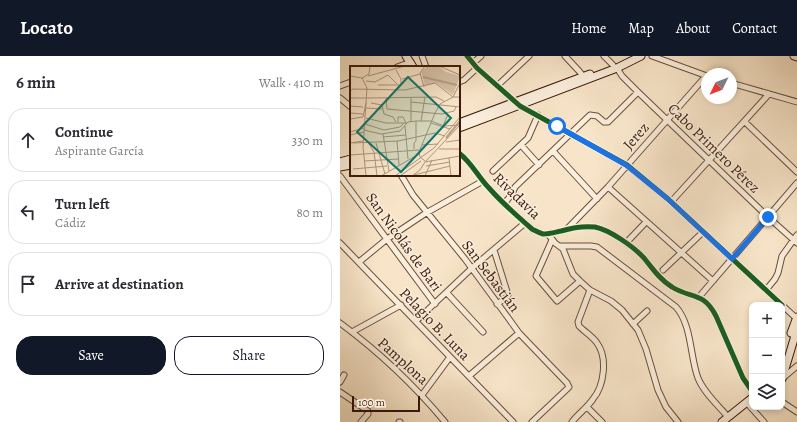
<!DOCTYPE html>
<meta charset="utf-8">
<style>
body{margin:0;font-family:Alegreya,serif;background:#f2f2f3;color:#2b2b33}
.controls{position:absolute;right:12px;bottom:12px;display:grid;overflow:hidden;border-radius:8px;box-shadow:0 2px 6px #0003}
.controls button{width:36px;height:36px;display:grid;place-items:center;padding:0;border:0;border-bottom:1px solid #e1e1e2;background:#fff;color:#2b2b33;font:20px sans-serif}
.compass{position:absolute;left:361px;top:12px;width:36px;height:36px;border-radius:50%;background:#fff;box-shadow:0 2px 6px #0003;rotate:227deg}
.scale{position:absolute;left:12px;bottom:10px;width:68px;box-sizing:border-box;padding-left:4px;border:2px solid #3c1a0b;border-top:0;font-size:11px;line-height:14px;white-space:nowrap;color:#3c1a0b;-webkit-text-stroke:3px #faeedc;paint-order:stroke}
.stop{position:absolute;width:12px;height:12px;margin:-9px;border:3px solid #1a73e8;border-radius:50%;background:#fff}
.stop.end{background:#1a73e8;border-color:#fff;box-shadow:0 1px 4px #0008}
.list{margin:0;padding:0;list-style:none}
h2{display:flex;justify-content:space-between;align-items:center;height:52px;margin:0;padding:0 16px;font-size:17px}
h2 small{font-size:13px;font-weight:400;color:#7c7c81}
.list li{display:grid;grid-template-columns:26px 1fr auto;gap:12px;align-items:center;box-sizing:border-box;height:64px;margin:0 8px 8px;padding:0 8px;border:1px solid #e1e1e2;border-radius:16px}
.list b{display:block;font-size:15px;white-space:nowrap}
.list p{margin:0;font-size:13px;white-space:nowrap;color:#7c7c81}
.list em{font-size:13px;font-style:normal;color:#7c7c81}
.actions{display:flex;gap:8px;padding:12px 16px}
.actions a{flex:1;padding:9px 0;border:1px solid #111827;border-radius:16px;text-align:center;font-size:14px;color:#111827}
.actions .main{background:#111827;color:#fff}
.icon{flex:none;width:22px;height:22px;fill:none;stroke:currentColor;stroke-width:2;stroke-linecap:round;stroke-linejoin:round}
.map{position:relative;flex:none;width:457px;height:366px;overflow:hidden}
header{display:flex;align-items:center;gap:24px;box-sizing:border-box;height:56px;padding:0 20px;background:#111827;color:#fff}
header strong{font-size:19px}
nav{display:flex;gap:22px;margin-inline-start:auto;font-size:14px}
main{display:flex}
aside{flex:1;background:#fff}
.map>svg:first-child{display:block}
</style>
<header>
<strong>Locato</strong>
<nav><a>Home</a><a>Map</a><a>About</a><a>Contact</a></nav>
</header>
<main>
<aside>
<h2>6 min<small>Walk · 410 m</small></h2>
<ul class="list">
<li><svg class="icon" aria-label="ahead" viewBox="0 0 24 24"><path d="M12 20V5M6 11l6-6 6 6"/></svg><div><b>Continue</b><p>Aspirante García</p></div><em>330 m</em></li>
<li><svg class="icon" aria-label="left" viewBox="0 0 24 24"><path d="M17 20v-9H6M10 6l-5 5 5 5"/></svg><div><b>Turn left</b><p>Cádiz</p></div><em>80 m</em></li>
<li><svg class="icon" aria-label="arrive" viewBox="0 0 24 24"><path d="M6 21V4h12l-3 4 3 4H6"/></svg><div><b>Arrive at destination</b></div></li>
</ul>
<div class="actions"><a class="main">Save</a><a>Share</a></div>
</aside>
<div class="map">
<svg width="457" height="366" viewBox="0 0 457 366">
<rect width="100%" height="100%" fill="#f8e5c9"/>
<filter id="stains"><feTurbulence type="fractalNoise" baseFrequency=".005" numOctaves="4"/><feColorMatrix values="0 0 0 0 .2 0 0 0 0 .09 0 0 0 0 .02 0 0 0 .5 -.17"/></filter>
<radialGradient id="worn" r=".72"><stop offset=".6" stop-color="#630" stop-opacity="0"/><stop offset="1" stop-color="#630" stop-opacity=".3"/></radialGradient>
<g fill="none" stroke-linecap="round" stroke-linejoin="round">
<g stroke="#6b4d3a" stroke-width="7">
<path id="street" d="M82 0 86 11
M127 0 137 12 180 50 287 109 328 143 442 249
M225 0 239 15 243 20
M264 0 273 9
M312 0 367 20
M133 7 141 0
M57 11 71 6
M277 12 282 20 298 36 428 161 457 187
M119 26 124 24 137 12
M391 27 457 46
M0 30 11 26
M157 30 189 0
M0 42 11 51
M405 66 457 116
M181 89 199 109
M213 95 257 143
M119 97C132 107 138 121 149 132 162 147 177 160 192 173 196 175 199 177 203 178 209 178 216 176 221 175 231 172 245 170 255 171 270 174 294 191 304 202 312 212 320 224 332 231 351 243 363 235 376 260L403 322 412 335
M153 115 188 82 198 59
M61 119 73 139 125 203 169 263 179 277 227 327 229 331 227 333 192 366
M0 120 95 248
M268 131 373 225
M331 146 429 38
M164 148 172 138 175 131 250 59 257 60 264 66H268L298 36
M227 173 268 131 366 20
M208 178 215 187 223 193 233 218 240 225 250 234 271 245 282 254 298 274 306 293 318 334 326 351 338 366
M212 184 196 220 217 245 240 225
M0 187 173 366
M286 187 306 166
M221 190H251L257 191 336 251C352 269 350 301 358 322 364 337 378 349 388 361
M154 194 168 239 167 241 157 248
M19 206 47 183 86 157 143 125
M323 214 363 176
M426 234 435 223 438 217 442 200 457 179
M107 237 143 276
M359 241 457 127
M442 249 457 263
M76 265 132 212 185 167
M0 267C39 296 74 329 105 366
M293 268 307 255
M12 276 61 249
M129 320 179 277
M444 321 457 310
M0 326 4 319
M0 336 28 355V358L21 366
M82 339 110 301
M442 346 457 356
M407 347 424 366
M247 351 262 366
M59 366H60
M232 366C238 358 247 352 253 343 264 330 268 302 257 287 253 281 245 276 239 270L238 266 250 234"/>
</g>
<g stroke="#3c1a0b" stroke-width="9">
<path id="secondary" d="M66 0 73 11
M454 0 457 1
M119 67 250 18
M119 72 277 12 301 0
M0 106 11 103
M0 111 11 109
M451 277 457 261
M442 323 457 273
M382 366 412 342"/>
</g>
<use href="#street" stroke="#faeedc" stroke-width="5"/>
<use href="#secondary" stroke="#faeedc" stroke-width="7"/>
<g stroke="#faeedc" stroke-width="8">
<path id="cycleway" d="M127 0 137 12 180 50 287 109 328 143 442 249
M119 97C132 107 138 121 149 132 162 147 177 160 192 173 196 175 199 177 203 178 209 178 216 176 221 175 231 172 245 170 255 171 270 174 294 191 304 202 312 212 320 224 332 231 351 243 363 235 376 260L403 322 412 335"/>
</g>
<use href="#cycleway" stroke="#1b5e20" stroke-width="5"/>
</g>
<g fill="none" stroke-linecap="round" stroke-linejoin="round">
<path stroke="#1a73e8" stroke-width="5" d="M217 70 286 109 328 143 392 203 428 161"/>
</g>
<g text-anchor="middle" stroke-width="3" stroke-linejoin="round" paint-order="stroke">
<g font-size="15" fill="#3c1a0b" stroke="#faeedc">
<text transform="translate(296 80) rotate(-49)" y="5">Jerez</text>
<text transform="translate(374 92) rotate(44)" y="5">Cabo Primero Pérez</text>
<text transform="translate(177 140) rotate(44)" y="5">Rivadavia</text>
<text transform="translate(64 186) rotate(54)" y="5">San Nicolás de Bari</text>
<text transform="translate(151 220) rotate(53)" y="5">San Sebastián</text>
<text transform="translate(95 268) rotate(46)" y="5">Pelagio B. Luna</text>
<text transform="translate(63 305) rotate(42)" y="5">Pamplona</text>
</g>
</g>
<g transform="translate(10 10)">
<rect width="110" height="110" fill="#f8e5c9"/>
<path d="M77 0H88L96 6 110 10 103 29 86 17 75 20 71 6Z" fill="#d8c2a9"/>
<path fill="none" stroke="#b8a088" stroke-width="2" d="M73 11 107 19M96 72 110 55"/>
<path fill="none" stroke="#ad947d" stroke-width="1" d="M89 0 110 9M0 10 12 12M18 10 55 0M52 13 70 8M16 15 25 16 38 9 47 18M28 19H51V13L46 4M74 21 70 7 75 0M0 25 3 23 55 24 85 17 103 31H110M0 32H16M17 32 86 31 94 35M36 32 37 43 92 48 104 45 106 41M61 36 110 41M21 37 32 39 34 48 43 51 46 56M0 40 13 41M16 42 32 43M0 47 13 48M13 51 16 37M16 52 36 57H57M0 53 13 51M71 55 75 31M48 56V51H53L56 57M61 56V32M81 57 100 63M15 58 34 64 50 61 54 57M55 60 58 93M93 60 98 48M14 64 31 68 50 65 58 56 66 55H81L94 60 110 59M0 66 14 62M33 68 39 105M0 69 14 66M33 71 56 69M47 75 49 99M96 76 110 74M0 77 13 75M3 77 48 75 85 67 95 70M26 77 35 108M19 78 24 86 27 110M72 79 88 78M64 83V77L66 75V55M89 83H110M0 89 69 84M99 92 101 110M14 95 49 93M75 95 70 91 69 86 85 47 90 38 103 31 110 17M75 96 110 90M76 100 100 96M3 103 37 100M64 109 100 100M16 110 13 81 17 22 12 12 19 8 20 0M31 110 69 88M45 110 84 82 110 51M50 110 71 95M62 110 70 104 75 96 110 59M75 110 82 94"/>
<path fill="#0f766e" fill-opacity="0.15" stroke="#0f766e" stroke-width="2" d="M58 11 101 52 51 106 7 66Z"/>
<rect width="110" height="110" fill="none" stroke="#3c1a0b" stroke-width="2"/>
</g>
<rect width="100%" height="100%" filter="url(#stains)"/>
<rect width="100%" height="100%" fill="url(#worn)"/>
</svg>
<div class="controls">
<button>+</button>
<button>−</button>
<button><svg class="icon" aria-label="layers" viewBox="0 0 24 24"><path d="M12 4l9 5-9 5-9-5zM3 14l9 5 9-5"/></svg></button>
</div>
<svg class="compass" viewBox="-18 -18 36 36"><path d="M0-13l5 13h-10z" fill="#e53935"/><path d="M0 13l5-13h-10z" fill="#7c7c81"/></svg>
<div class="scale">100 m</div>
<div class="stop" style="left:217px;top:70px"></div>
<div class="stop end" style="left:428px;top:161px"></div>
</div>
</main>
